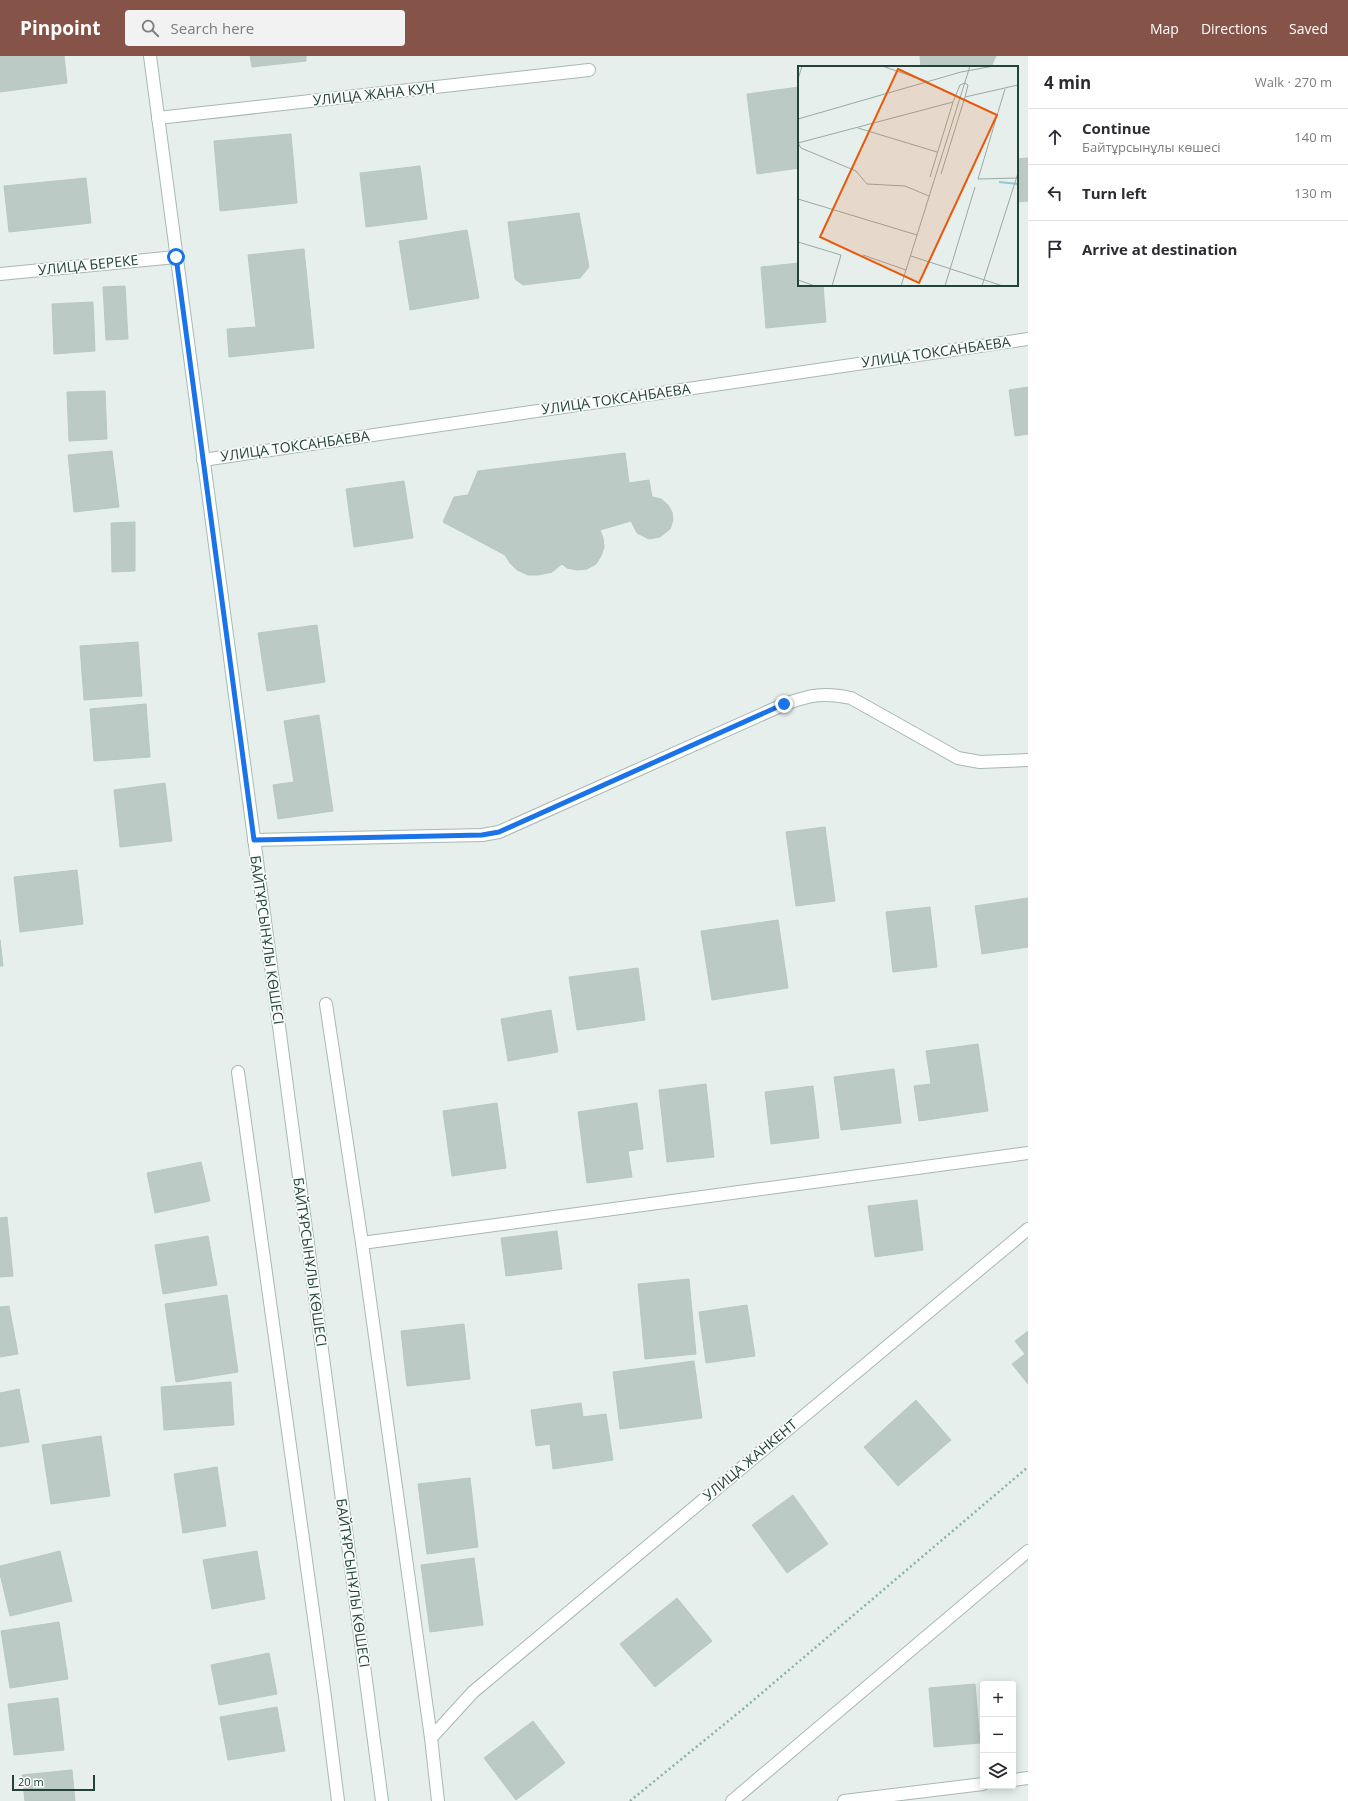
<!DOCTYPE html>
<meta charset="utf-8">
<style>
body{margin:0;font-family:"Open Sans",sans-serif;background:#f2f2f3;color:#2b2b33}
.controls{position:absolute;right:12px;bottom:12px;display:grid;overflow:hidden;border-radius:4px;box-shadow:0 2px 10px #0003}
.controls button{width:36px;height:36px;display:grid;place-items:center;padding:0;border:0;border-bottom:1px solid #e1e1e2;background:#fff;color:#2b2b33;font:20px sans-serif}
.scale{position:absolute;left:12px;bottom:10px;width:83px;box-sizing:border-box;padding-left:4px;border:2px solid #24423a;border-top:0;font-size:11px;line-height:14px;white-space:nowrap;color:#24423a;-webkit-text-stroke:3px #f7fbf9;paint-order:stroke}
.stop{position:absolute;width:12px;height:12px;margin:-9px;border:3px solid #1a73e8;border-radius:50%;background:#fff}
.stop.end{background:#1a73e8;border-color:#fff;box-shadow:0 1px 4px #0008}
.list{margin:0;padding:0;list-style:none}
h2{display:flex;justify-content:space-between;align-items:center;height:52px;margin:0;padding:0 16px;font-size:17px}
h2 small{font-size:13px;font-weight:400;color:#7c7c81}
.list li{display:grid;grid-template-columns:26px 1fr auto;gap:12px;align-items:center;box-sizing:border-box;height:56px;padding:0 16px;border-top:1px solid #e1e1e2}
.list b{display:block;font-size:15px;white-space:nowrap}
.list p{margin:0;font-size:13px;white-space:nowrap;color:#7c7c81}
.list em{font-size:13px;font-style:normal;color:#7c7c81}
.icon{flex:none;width:22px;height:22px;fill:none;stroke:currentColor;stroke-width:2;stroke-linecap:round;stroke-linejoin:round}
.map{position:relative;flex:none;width:1028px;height:1745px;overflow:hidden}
header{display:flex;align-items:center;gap:24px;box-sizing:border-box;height:56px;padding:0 20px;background:#855347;color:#fff}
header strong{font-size:19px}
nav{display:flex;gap:22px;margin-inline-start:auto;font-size:14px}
.search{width:280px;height:36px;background:#f2f2f3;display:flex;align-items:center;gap:10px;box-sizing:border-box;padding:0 14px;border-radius:4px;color:#7c7c81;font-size:15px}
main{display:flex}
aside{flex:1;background:#fff}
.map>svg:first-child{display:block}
</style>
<header>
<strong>Pinpoint</strong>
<div class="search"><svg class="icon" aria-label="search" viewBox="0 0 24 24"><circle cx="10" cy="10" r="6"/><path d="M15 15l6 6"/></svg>Search here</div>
<nav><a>Map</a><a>Directions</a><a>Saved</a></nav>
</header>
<main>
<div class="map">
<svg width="1028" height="1745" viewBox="0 0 1028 1745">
<rect width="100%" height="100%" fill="#e6efeb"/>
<path fill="#bbcac4" stroke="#b8c9c2" d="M0 0H64L67 27 0 36Z
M250 0H306V5L252 11Z
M920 0H996L991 11H921Z
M799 31V112L757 118 747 38Z
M291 78 297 147 220 155 214 85Z
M1028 102V145L1017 146V103Z
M420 110 427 163 366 171 360 117Z
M86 122 91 167 9 176 4 130Z
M579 157 589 211 580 222 523 229 515 223 508 166Z
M467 174 479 242 410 254 399 185Z
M304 193 314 292 229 301 227 273 256 271 248 199Z
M799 207V229H823L826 266 766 272 761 211Z
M125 230 128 283 106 284 103 231Z
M93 246 95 295 54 298 52 248Z
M1028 331V378L1015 380 1009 334Z
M105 335 107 383 69 385 67 336Z
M112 395 119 451 74 456 68 399Z
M625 397 629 427 649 424 652 441 661 443 668 449 672 456 673 464 670 473 660 481 649 483 637 477 631 465 600 474 603 482 604 491 601 500 596 508 587 513 577 514 567 512 562 508 552 516 538 519H528L517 514 510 507 505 499 443 466 454 441 468 439 478 415Z
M404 425 413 482 354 491 346 433Z
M135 466V515L112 516 111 467Z
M317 569 325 626 267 635 258 577Z
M138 586 142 640 84 644 80 590Z
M146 648 150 701 94 705 90 653Z
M319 659 333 755 278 763 273 729 294 726 284 665Z
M165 727 172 785 120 791 114 734Z
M825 771 835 845 796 850 786 776Z
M77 814 83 868 20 876 14 821Z
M1028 842V891L982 898 975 850Z
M930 851 937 911 893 916 886 856Z
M778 864 788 932 712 944 701 875Z
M0 884 3 910H0Z
M638 912 645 964 577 974 569 921Z
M551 954 558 996 508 1005 501 963Z
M978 988 988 1055 919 1065 914 1030 931 1028 926 995Z
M894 1013 901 1067 841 1074 834 1021Z
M706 1028 714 1101 667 1106 659 1034Z
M813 1030 819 1082 771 1088 765 1036Z
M497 1047 506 1112 452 1120 443 1055Z
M637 1047 643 1093 628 1095 632 1121 587 1127 578 1056Z
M201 1106 210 1145 155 1157 147 1117Z
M917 1144 923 1194 875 1201 868 1150Z
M7 1161 13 1220 0 1221V1162Z
M557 1175 562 1213 506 1220 501 1182Z
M208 1180 217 1229 163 1238 155 1189Z
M689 1223 696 1298 645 1303 638 1228Z
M227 1239 238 1316 176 1326 165 1248Z
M747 1249 755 1300 706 1307 699 1256Z
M9 1250 18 1298 0 1301V1251Z
M464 1268 470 1323 407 1330 401 1275Z
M1028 1275V1328L1012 1308 1025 1298 1015 1285Z
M694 1305 702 1362 620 1373 613 1316Z
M231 1326 234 1369 164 1374 161 1331Z
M19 1333 29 1386 0 1391V1337Z
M916 1344 951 1384 898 1430 864 1391Z
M581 1347 583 1361 606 1358 613 1404 553 1413 550 1388 536 1390 531 1354Z
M101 1380 110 1440 51 1448 42 1389Z
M217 1411 226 1470 183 1477 174 1418Z
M470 1422 478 1491 427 1498 418 1428Z
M793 1439 828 1488 787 1517 752 1469Z
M60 1495 72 1545 10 1560 0 1518V1510Z
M257 1495 265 1543 212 1553 203 1504Z
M474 1502 483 1569 430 1576 421 1509Z
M677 1542 712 1585 655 1631 620 1588Z
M59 1566 68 1623 10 1632 1 1575Z
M269 1597 277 1638 219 1649 211 1609Z
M975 1628 980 1687 934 1691 929 1632Z
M58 1642 64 1694 14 1699 8 1648Z
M277 1651 285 1695 228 1704 220 1661Z
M533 1665 565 1707 516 1744 484 1702Z
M72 1714 75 1745H25L22 1719Z"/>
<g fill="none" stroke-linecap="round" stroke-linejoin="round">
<g stroke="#a8b8b2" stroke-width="14">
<path id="minor" d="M158 62 589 14
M0 218 176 201
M203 404 1028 283
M254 784 482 779 499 776 785 648C810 639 824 636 851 642L958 702 980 706 1028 704
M326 948 362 1187 431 1682 473 1636 1028 1173
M238 1016 325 1641 338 1745
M362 1187 1028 1097
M431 1682 438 1745
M1013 1724 1028 1722
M732 1745 1028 1495
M844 1745 983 1728"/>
</g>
<g stroke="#a4bbb3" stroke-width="14">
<path id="secondary" d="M150 0 382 1745"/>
</g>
<path stroke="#86b3a5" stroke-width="2.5" stroke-dasharray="2 3" stroke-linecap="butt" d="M630 1745 743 1653 1028 1411"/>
<use href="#minor" stroke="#fff" stroke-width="12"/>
<use href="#secondary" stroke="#fff" stroke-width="12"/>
</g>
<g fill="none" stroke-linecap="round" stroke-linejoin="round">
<path stroke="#1a73e8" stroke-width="5" d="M176 201 254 784 482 779 499 776 784 648"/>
</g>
<g text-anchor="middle" stroke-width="3.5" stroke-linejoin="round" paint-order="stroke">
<g font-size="14" fill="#24423a" stroke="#f7fbf9">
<text transform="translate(374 38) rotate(-6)" y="5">УЛИЦА ЖАНА КУН</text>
<text transform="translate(88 209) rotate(-6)" y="5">УЛИЦА БЕРЕКЕ</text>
<text transform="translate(936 296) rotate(-8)" y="5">УЛИЦА ТОКСАНБАЕВА</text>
<text transform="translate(616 343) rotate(-8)" y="5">УЛИЦА ТОКСАНБАЕВА</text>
<text transform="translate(295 390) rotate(-8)" y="5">УЛИЦА ТОКСАНБАЕВА</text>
<text transform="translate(267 884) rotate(82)" y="5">БАЙТҰРСЫНҰЛЫ КӨШЕСІ</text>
<text transform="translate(310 1206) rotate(82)" y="5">БАЙТҰРСЫНҰЛЫ КӨШЕСІ</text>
<text transform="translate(750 1404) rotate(-40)" y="5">УЛИЦА ЖАНКЕНТ</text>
<text transform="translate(353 1527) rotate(82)" y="5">БАЙТҰРСЫНҰЛЫ КӨШЕСІ</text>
</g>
</g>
<g transform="translate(798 10)">
<rect width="220" height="220" fill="#e6efeb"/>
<path fill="none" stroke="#8ec9d4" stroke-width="2" d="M201 116 220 118"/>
<path fill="none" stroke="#98aaa4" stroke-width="1" d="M84 0 131 16M0 13 4 0M207 23 180 113 220 112M155 36 162 19 167 17 170 19 167 31M0 53 163 6 196 0M60 62 139 86M0 77 155 36 132 111M0 77 3 82 58 105 69 118 107 120 131 130M143 108 167 31 220 19M0 133 119 169M0 176 43 189 34 220M65 189 108 204M113 190 205 220M0 214 17 220M103 220 172 0M147 220 177 121M184 220 220 107"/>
<path fill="#e8590c" fill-opacity="0.15" stroke="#e8590c" stroke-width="2" d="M100 3 199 49 121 217 22 171Z"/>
<rect width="220" height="220" fill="none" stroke="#24423a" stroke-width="2"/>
</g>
</svg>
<div class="controls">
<button>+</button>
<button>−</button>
<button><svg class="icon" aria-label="layers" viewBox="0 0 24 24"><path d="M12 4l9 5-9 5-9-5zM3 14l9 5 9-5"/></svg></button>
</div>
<div class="scale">20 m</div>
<div class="stop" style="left:176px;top:201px"></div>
<div class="stop end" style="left:784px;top:648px"></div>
</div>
<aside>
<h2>4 min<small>Walk · 270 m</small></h2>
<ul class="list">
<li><svg class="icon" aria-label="ahead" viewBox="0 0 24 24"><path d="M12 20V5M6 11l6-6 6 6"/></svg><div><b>Continue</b><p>Байтұрсынұлы көшесі</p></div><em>140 m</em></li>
<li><svg class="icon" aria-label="left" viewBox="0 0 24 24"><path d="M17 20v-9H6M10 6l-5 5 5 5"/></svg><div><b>Turn left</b></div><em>130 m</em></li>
<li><svg class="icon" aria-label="arrive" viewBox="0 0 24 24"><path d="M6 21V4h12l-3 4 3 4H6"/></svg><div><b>Arrive at destination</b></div></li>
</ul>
</aside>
</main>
